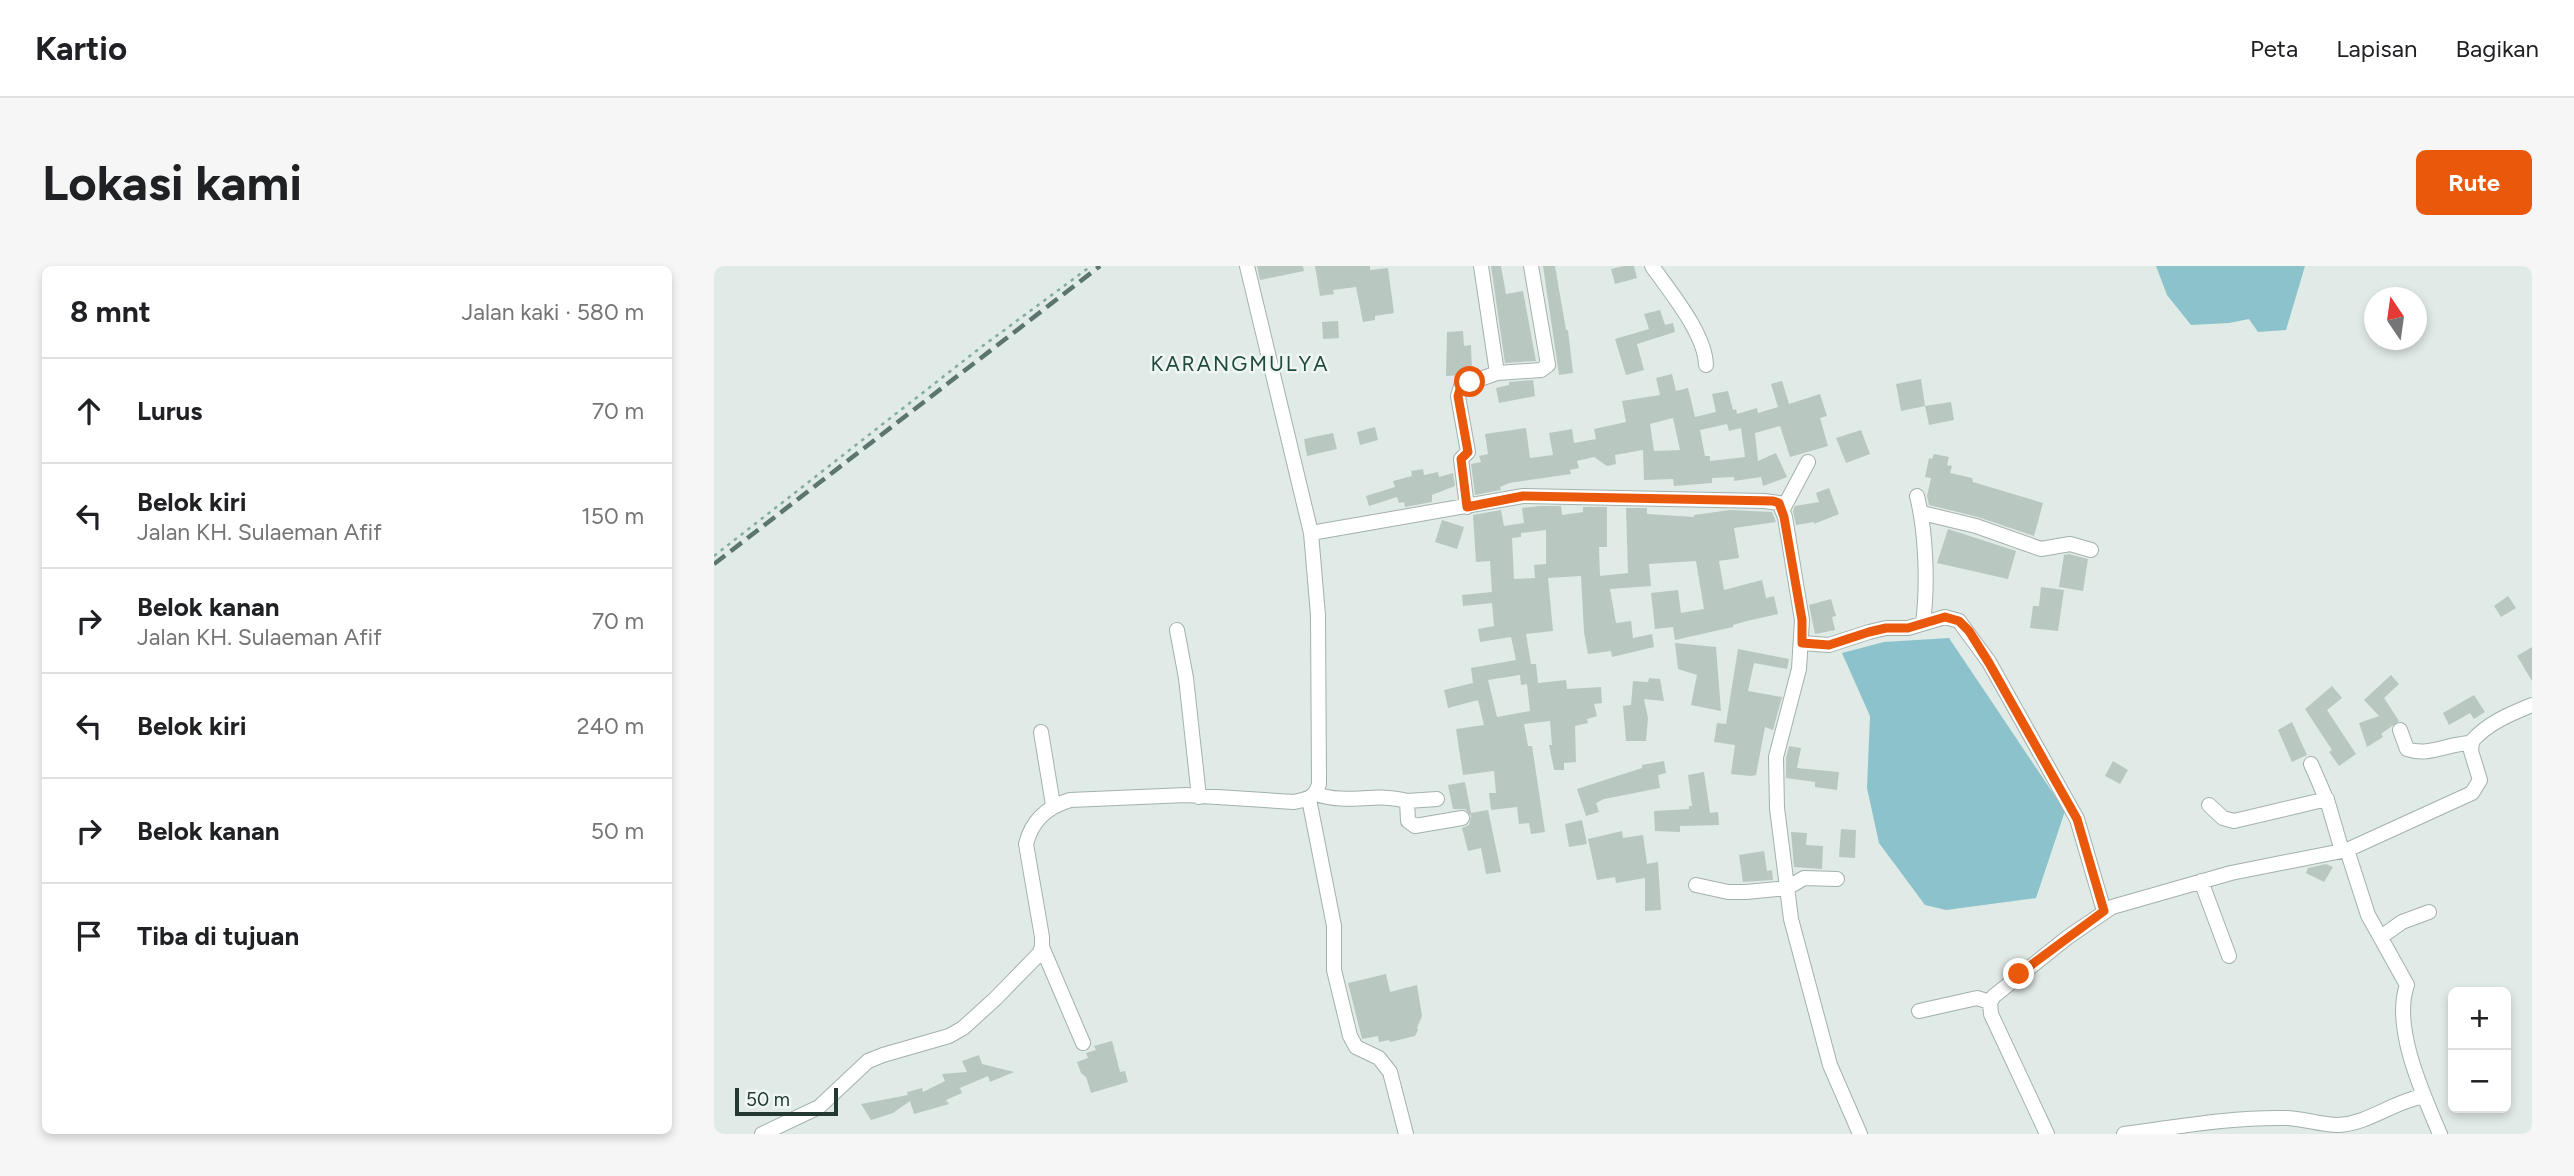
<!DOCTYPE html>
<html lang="id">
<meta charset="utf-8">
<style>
body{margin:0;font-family:Figtree,sans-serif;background:#f6f6f6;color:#202124}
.controls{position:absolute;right:21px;bottom:21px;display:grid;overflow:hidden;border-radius:10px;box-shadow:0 4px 10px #0003}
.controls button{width:63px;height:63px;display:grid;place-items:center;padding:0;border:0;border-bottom:2px solid #e0e0e0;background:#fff;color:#202124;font:35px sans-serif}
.compass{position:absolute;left:1650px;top:21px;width:63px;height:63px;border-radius:50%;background:#fff;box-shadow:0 4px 10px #0003;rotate:347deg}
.scale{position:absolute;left:21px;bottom:18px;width:103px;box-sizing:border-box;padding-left:7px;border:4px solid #223933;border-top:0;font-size:19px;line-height:24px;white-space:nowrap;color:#223933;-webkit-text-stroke:5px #f0f7f3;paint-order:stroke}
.stop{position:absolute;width:21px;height:21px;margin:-16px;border:5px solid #ea580c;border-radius:50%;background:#fff}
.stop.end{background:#ea580c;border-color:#fff;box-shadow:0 2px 7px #0008}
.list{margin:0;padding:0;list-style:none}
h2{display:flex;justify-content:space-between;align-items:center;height:91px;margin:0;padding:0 28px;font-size:30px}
h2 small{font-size:23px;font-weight:400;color:#757577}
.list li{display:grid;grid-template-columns:46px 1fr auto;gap:21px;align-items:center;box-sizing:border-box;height:105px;padding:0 28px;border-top:2px solid #e0e0e0}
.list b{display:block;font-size:26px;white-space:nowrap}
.list p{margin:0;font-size:23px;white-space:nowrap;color:#757577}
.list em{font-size:23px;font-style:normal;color:#757577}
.icon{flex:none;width:38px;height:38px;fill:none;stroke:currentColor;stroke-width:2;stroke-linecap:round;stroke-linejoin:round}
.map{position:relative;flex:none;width:1818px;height:868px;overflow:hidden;border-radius:10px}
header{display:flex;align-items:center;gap:42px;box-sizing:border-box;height:98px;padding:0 35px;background:#fff;border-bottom:2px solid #e0e0e0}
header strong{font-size:33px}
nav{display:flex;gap:38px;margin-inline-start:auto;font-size:24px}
.intro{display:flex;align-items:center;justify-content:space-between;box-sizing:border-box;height:168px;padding:0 42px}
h1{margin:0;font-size:49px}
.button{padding:18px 32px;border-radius:10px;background:#ea580c;color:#fff;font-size:24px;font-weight:700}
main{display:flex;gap:42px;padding:0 42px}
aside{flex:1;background:#fff;border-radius:10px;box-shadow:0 4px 10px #0003}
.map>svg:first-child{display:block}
</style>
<header>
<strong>Kartio</strong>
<nav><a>Peta</a><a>Lapisan</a><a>Bagikan</a></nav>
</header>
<div class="intro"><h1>Lokasi kami</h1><a class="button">Rute</a></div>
<main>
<aside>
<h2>8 mnt<small>Jalan kaki · 580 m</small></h2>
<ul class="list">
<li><svg class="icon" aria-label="ahead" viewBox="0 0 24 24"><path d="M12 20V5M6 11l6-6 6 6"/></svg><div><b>Lurus</b></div><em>70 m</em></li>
<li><svg class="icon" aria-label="left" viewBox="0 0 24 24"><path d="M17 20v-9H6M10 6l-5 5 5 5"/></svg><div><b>Belok kiri</b><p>Jalan KH. Sulaeman Afif</p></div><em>150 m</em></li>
<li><svg class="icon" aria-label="right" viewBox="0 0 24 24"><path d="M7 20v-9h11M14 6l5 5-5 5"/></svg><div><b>Belok kanan</b><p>Jalan KH. Sulaeman Afif</p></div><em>70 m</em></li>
<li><svg class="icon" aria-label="left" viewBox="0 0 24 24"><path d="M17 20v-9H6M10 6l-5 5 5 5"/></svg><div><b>Belok kiri</b></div><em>240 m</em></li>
<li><svg class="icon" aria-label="right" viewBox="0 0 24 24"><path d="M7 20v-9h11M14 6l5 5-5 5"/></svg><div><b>Belok kanan</b></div><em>50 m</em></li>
<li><svg class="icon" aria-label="arrive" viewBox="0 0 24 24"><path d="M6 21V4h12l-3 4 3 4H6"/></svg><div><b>Tiba di tujuan</b></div></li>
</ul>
</aside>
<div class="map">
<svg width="1818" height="868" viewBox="0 0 1818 868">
<rect width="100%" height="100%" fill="#e0eae6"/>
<path fill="#8cc2cb" d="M1442 0H1591L1572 64 1544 66 1535 53 1515 57 1477 59 1453 29Z
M1235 372 1351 545 1322 632 1232 644 1211 639 1165 577 1153 522 1156 450 1128 387 1170 376Z"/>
<path fill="#b9c7c1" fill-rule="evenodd" d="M543 0H589L590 5 546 14Z
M601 0H656V4L674 2 680 47 661 50V54L649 56 642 21 619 24 620 28 606 30Z
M777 0H787L792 28 809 25 822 95 791 97Z
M829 0H841L852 64H854L859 107 845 109Z
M910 0H920L923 12 901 18 897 3Z
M946 44 951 59 959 57 961 66 923 78 930 104 912 109 901 73 935 63 930 48Z
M624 55 625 72 609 73 608 56Z
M749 65 750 80 757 79 758 106 749 109 732 110 733 66Z
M958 108 962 125 974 122 981 151 1002 146 998 128 1014 125 1019 144 1022 143 1023 148 1043 142 1044 147 1064 141 1057 118 1068 115 1075 138 1106 128 1113 150 1106 152 1114 180 1076 191 1066 160 1041 167 1044 195 1062 187 1073 211 1049 220 1047 211 1020 215V211L998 212V217L960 220 959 213 930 214 929 184 901 189 902 198 893 200 880 191 863 195 865 202 856 204 857 208 795 217 786 221 787 224 761 229 757 198 767 196 765 190 774 188 771 168 812 162 816 192 839 189 835 167 858 163 860 177 882 173 880 163 912 156 908 135 946 129 942 112ZM959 152 966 184 940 185 936 158ZM1013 158 1015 165 1027 162 1031 191 996 195V190H991L986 164Z
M1207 113 1211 140 1187 145 1182 118Z
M819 114 821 130 785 137 782 122 795 119V116Z
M1237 136 1240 154 1215 159 1211 140Z
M661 161 664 174 646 179 643 166Z
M1147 164 1156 188 1132 197 1122 172Z
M619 167 623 183 593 190 590 173Z
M1220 188 1235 191 1233 199 1238 200 1236 207 1258 212 1259 216 1329 237 1320 270 1264 251 1215 239 1213 230 1217 212 1211 211 1215 192 1218 193Z
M709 203 710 209 724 206 725 211 739 207 741 220 718 229V236L691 241 690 236 685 237 683 231 655 240 652 230 681 221 679 215 698 210 697 205Z
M1115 222 1125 248 1100 258V256L1082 259 1079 245 1081 240 1105 236 1102 227Z
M826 240H847L848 249 869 246V241H893V281H885L886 310 914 307 912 242H933V248L980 251V249L1016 244 1058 246 1062 256 1020 262 1025 292 1005 295 1010 324 1048 314 1052 332 1060 330 1064 348 1033 355 1019 359V361L961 374 959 361 941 363 937 327 964 324 967 347 990 343 982 295 935 298 937 320 896 323 902 357 917 355 919 372 938 368 940 381 898 391 897 385 874 388 870 366 867 310 834 312 839 365 812 368 817 398H822L824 417 852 414 853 423 887 421 888 437 880 438 883 450 873 453 874 457 861 460 862 496 850 497V504H840L835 479H838L836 455 810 458 814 480H818L831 566 817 568 815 557 805 558 803 541 777 544 775 527H782L780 505 749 509 742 463 770 459 764 434 734 442 730 424 759 417 757 402 802 394 797 371 766 376 764 363 780 360 778 337 749 340 748 329 778 326 776 295 762 296 759 249 787 244 790 260 810 257 808 242ZM832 264V298L820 299 821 312 800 313 798 272 807 271V267ZM806 409 807 419 813 418 816 445 783 451 774 414Z
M728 254 750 261 743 283 721 276Z
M1234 263 1302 285 1294 313 1223 297Z
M1355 288 1374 293 1369 325 1345 321 1350 289Z
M1327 321 1350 324 1344 365 1316 362 1319 340H1325Z
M1794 330 1802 342 1787 351 1780 340Z
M1117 333 1122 350 1118 351 1121 364 1101 368 1095 339Z
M961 377 1002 381 1007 445 977 439 983 409 964 403Z
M1818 381V415L1803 390Z
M1024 383 1075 393 1073 403 1040 397 1034 425 1068 431 1059 464 1051 461 1042 509 1037 510 1017 508 1021 479 1000 476 1003 457 1012 458Z
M1677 409 1685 418 1670 432 1685 455 1667 468 1669 471 1653 481 1645 457 1665 450 1650 434Z
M935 412 946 413 950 435 930 433 934 452 932 475H912L909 440 917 439 919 415 934 416Z
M1618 420 1628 432 1613 444 1642 488 1625 500 1615 486 1618 484 1591 443Z
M1760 429 1771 446 1760 453 1756 447 1735 459 1729 447Z
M1578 456 1593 489 1578 496 1564 464Z
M1075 480 1087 482 1083 502 1125 506 1123 524 1101 521V516L1072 512V492Z
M950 495 952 507 944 509 946 522 890 533 882 537 885 546 872 550 863 523 928 502V499Z
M1399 495 1414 504 1406 518 1391 510Z
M990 506 996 547 1004 546 1005 559 966 560V566L941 565 940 545 975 543V540H978L974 509Z
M751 516 757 547 774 544 787 606 772 608 767 582 754 585 748 562 755 559 757 550 751 543H739L734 519Z
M868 554 873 578 855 581 851 558Z
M1127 563 1142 564 1141 592 1125 591Z
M908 565 909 572 929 569 933 598 944 596 947 644 931 645V612L902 617 901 611 883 614 874 573Z
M1077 566 1093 567 1092 579 1109 580 1108 603 1080 601Z
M1050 585 1053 605 1058 604 1059 614 1029 616 1025 589Z
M1612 598 1619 601 1610 616 1592 607 1594 602Z
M672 708 676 726 703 719 708 750 703 762 704 764 701 770 676 776 675 774 665 776 664 770 648 773 634 717Z
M398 775 406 806 411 805 414 816 377 827 372 811 367 807 363 796 374 792 372 787 382 784 380 780Z
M265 789 268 798 300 806 276 816 274 810 246 822 248 827 232 834 235 838 200 848 196 835 179 847 157 854 147 838 194 829 193 826 208 822 209 826 231 815 228 808 253 806 248 795Z"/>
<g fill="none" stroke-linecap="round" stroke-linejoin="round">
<g stroke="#a3b1ad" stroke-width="16">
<path id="minor" d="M938 0C956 26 991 67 992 99
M783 107 827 104 834 99 817 0
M1203 230C1212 266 1214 319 1209 357
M753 241 747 193 754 186 744 130 747 120 783 107 767 0
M1069 243 1094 196
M1208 247 1262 260 1327 283 1356 278 1377 284
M597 267 809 230 1050 235 1065 237 1071 251 1088 354 1085 403 1062 491 1063 542 1077 653 1116 799 1146 868
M463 364 472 412 485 531
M1088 377 1115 379 1155 366 1172 362H1194L1231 351 1245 355 1275 396 1363 553 1390 645
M1686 464 1693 483C1715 491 1735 477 1757 477
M327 466 339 539
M1597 498 1614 537 1628 585
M602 528C633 539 663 526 693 535L694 555 701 560 748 552
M595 533 620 660V704L636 770 642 781 665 792 676 806 692 868
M693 535 723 533
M1495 539 1509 552 1520 555 1613 533
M1633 584 1654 649 1693 719C1678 761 1709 828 1726 868
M1487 615 1515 690
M982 619 1014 626H1032L1073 622 1090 612 1123 613
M1667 671 1688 656 1715 646
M328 681 369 777
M1205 745 1263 732 1276 736
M48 868 105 841 154 795 169 789 235 770 249 762 281 733 325 688 328 681V671L312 578C318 554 333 541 356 534L472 529 580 536C594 533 601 532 605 518L604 349 597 267 533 0
M1333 868 1277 748 1276 736 1280 730 1354 671 1398 641 1517 607 1633 584 1758 527 1766 514 1757 485 1758 475C1774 457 1796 448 1818 439
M1410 868C1463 861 1517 851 1571 852 1588 852 1606 859 1624 859 1654 858 1680 835 1710 830"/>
</g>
<path stroke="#83ab9e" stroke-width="2.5" stroke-dasharray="3.5 5" stroke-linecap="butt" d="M0 290 266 82 377 0"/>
<use href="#minor" stroke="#fff" stroke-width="14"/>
<path stroke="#5c756e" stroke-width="4.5" stroke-dasharray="14 7" stroke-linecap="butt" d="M0 298 386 0"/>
</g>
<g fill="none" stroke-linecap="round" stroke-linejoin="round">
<path stroke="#ea580c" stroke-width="9" d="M756 116 747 120 744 130 754 186 747 193 753 241 809 230 1059 235 1065 237 1070 251 1088 354V377L1115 379 1155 366 1172 362H1194L1231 351 1245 355 1255 365 1275 397 1363 553 1390 645 1305 708"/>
</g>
<g text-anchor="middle" stroke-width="5" stroke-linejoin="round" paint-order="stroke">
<g font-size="21" letter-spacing="2" fill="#20493f" stroke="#f0f7f3">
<text x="526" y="105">KARANGMULYA</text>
</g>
</g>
</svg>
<div class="controls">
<button>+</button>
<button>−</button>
</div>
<svg class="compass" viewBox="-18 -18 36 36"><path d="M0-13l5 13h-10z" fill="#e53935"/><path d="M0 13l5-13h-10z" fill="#757577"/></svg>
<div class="scale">50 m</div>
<div class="stop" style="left:756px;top:116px"></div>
<div class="stop end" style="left:1305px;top:708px"></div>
</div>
</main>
